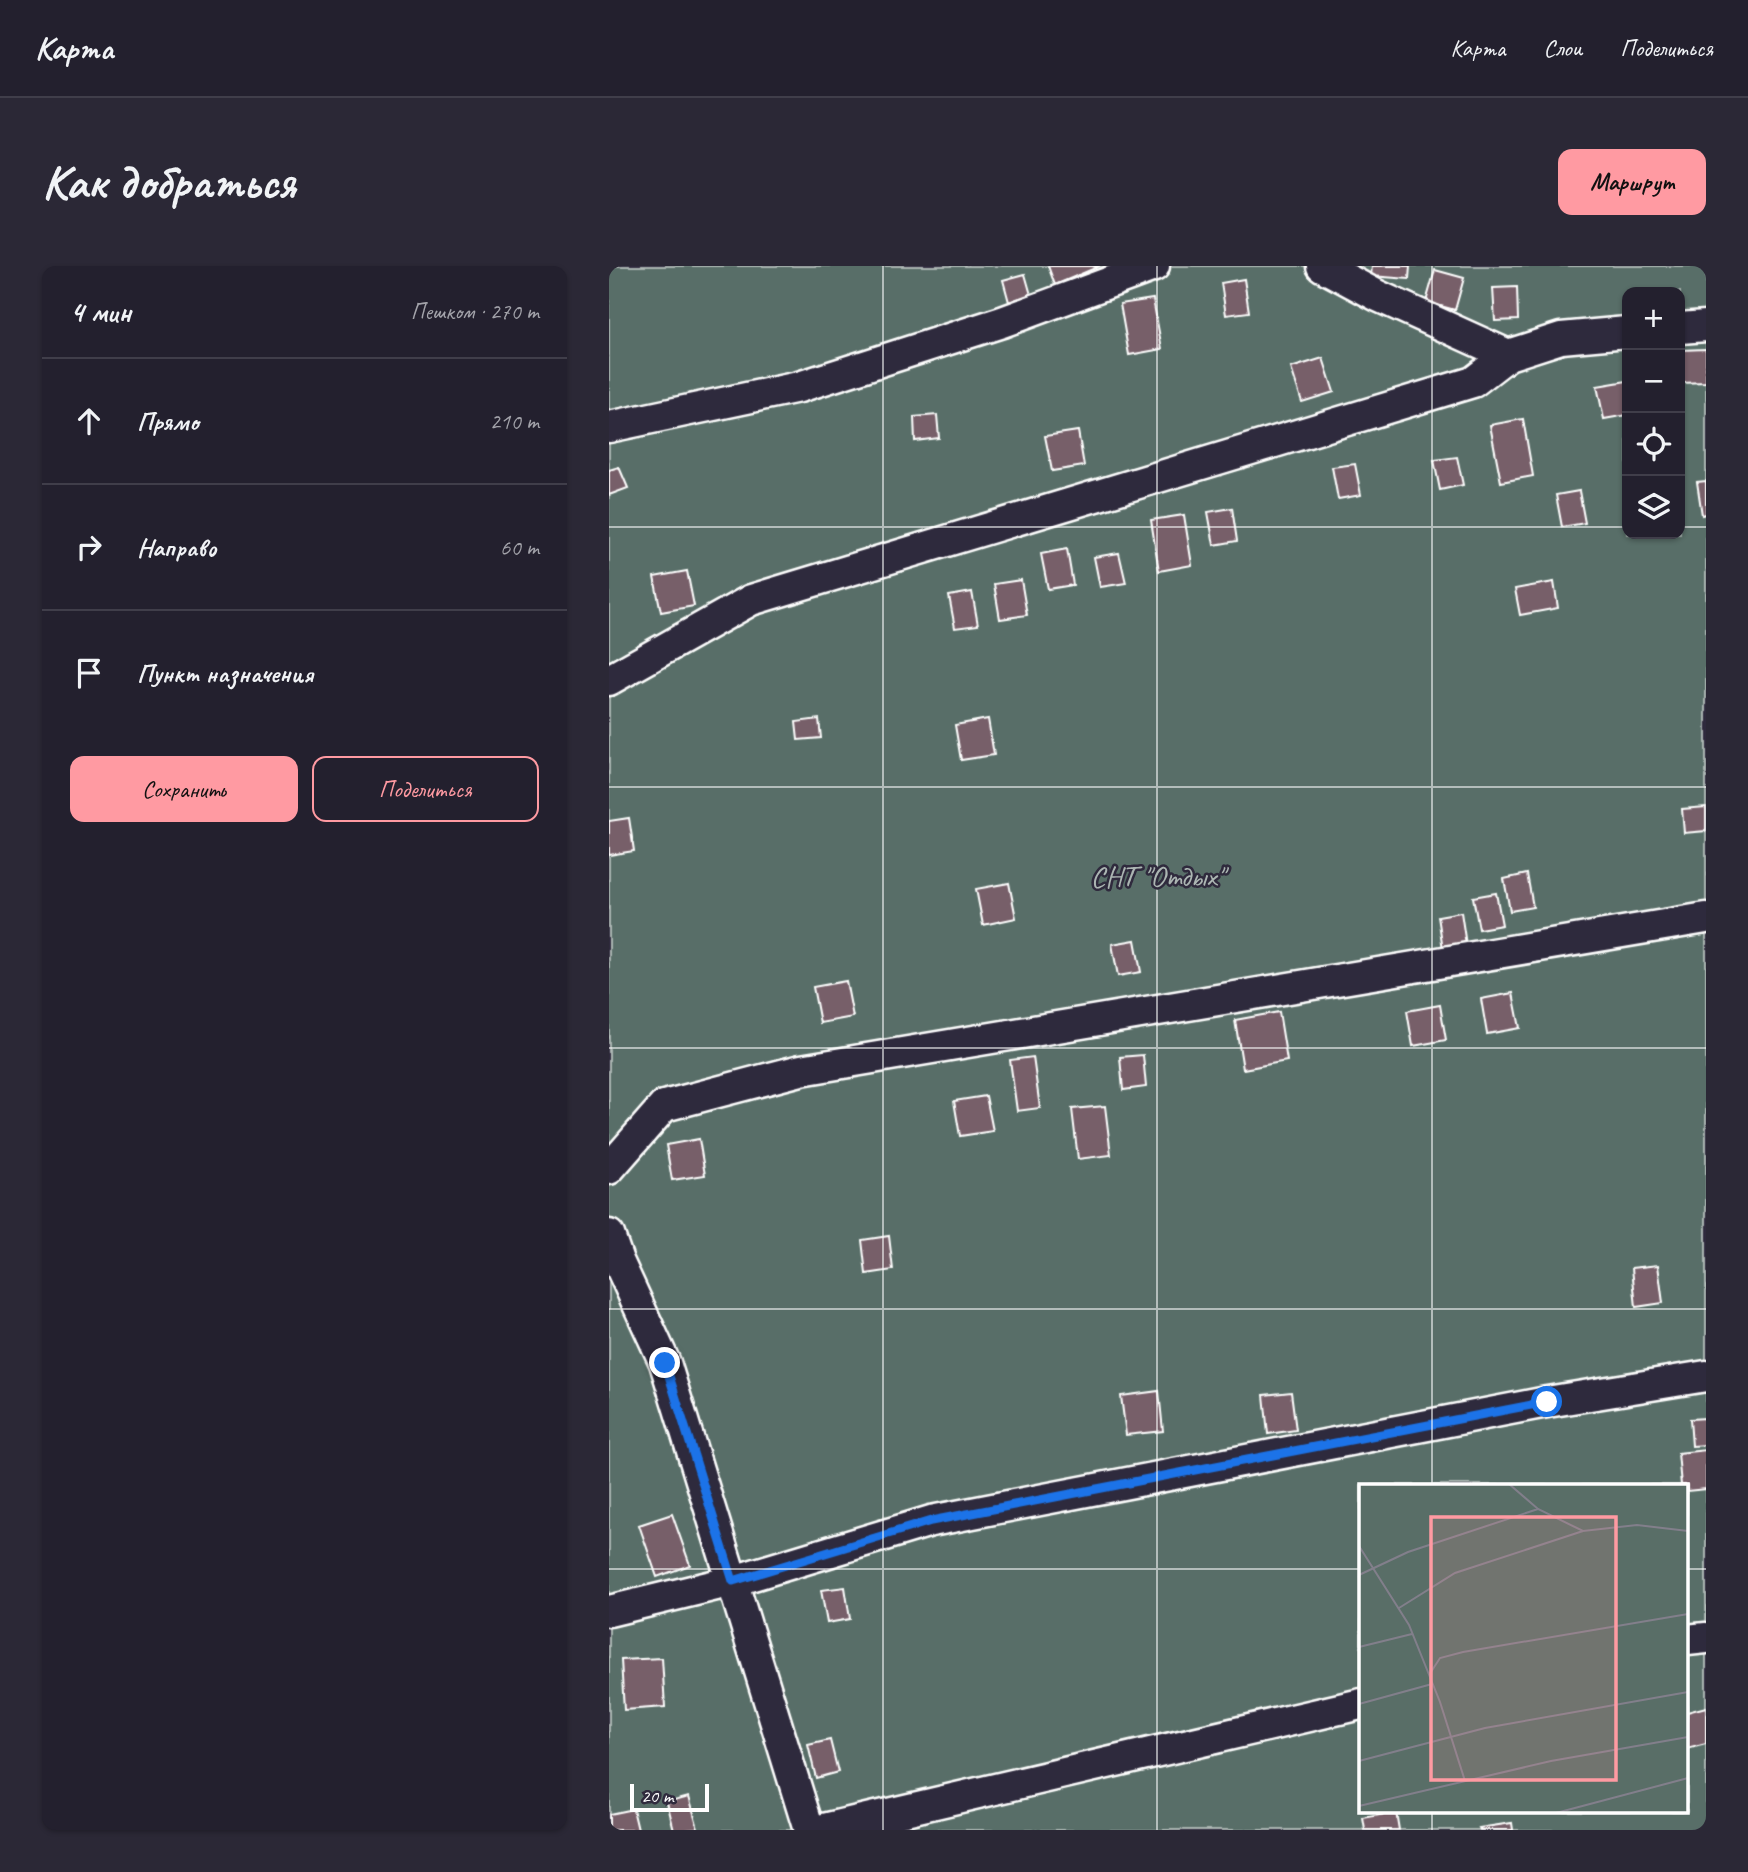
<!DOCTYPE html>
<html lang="ru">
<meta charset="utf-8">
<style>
body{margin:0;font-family:Caveat,sans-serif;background:#2b2836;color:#f1f3f6}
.controls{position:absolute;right:21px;top:21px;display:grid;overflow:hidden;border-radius:14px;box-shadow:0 2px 5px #0004}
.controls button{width:63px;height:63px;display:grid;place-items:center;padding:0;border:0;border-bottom:2px solid #403e4a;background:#23202e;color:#f1f3f6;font:35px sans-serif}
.scale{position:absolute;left:21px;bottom:18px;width:79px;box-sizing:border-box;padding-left:7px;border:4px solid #fff;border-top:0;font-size:19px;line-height:24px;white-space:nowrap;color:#fff;-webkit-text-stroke:5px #2f2a3d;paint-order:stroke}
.stop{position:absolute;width:21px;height:21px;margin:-16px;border:5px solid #1a73e8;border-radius:50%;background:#fff}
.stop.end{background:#1a73e8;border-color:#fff;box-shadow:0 2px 7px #0008}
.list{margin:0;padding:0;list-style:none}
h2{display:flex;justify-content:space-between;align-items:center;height:91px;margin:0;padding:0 28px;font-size:30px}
h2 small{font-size:23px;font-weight:400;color:#a3a3aa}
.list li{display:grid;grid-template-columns:46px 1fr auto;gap:21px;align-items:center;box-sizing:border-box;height:126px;padding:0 28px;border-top:2px solid #403e4a}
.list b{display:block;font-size:26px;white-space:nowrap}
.list em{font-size:23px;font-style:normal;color:#a3a3aa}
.actions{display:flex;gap:14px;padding:21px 28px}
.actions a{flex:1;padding:16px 0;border:2px solid #ff9aa2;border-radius:14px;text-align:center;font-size:24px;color:#ff9aa2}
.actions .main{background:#ff9aa2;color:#111}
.icon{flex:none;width:38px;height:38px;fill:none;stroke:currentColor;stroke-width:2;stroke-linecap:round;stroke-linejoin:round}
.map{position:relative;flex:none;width:1097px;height:1564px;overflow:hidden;border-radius:14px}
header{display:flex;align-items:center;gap:42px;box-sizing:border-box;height:98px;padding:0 35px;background:#23202e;border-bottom:2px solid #403e4a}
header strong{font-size:33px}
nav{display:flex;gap:38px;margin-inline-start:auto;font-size:24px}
.intro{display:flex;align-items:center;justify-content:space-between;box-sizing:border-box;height:168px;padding:0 42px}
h1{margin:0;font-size:49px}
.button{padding:18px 32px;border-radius:14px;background:#ff9aa2;color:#111;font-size:24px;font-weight:700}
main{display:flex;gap:42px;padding:0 42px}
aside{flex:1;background:#23202e;border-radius:14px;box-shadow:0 2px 5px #0004}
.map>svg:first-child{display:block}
</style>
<header>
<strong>Карта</strong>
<nav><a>Карта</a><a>Слои</a><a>Поделиться</a></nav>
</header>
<div class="intro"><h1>Как добраться</h1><a class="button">Маршрут</a></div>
<main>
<aside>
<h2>4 мин<small>Пешком · 270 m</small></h2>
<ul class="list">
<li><svg class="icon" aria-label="ahead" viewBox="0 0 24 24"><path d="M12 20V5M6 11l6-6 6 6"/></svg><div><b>Прямо</b></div><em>210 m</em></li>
<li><svg class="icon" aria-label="right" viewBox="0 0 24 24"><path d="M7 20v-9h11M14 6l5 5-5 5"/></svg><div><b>Направо</b></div><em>60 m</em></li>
<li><svg class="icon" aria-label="arrive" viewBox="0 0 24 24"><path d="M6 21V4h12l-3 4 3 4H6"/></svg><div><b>Пункт назначения</b></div></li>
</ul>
<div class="actions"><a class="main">Сохранить</a><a>Поделиться</a></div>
</aside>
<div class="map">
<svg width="1097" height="1564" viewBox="0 0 1097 1564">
<rect width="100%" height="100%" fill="#2f2a3d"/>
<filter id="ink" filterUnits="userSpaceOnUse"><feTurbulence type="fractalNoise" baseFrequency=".0143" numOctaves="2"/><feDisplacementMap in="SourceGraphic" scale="14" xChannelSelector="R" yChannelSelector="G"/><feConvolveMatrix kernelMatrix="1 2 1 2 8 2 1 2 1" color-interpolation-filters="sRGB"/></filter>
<g filter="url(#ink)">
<path fill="#596e67" stroke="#acb6b3" stroke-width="2" fill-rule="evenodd" d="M0 0H1097V1564H0ZM1018 26H1071V268H1018ZM752 1219H1078V1545H752Z"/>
<path fill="#775f69" stroke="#fff" stroke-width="2" d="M439 0H491L446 19Z
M763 0H801L800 13 762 10Z
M826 4 855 12 846 44 817 36Z
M416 8 422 29 400 36 394 14Z
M635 13 640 46 617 49 612 17Z
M908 21 909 54 886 55 884 22Z
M544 33 553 83 520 89 511 38Z
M1097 83V116L1071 117V84Z
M714 92 725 126 693 136 682 102Z
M1018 115V149L995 153 988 120Z
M328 149 330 172 306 175 305 151Z
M914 153 924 210 892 216 881 159Z
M469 165 475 200 443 205 436 170Z
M848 191 854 219 831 224 825 194Z
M746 198 752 229 729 233 723 201Z
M10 201 19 222 0 229V204Z
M1097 215V248L1093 249 1088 216Z
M970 225 976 257 953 261 947 229Z
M623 242 628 275 605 279 599 246Z
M575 249 583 299 550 305 542 254Z
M458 283 464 319 439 323 432 288Z
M510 287 517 317 491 321 485 291Z
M78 305 85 340 52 346 45 311Z
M412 314 418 349 391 353 385 318Z
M945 316 949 342 911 349 906 323Z
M363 326 369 359 346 362 340 330Z
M210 453 212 472 189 474 187 456Z
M379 453 385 489 352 494 346 459Z
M1097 541V565L1075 567 1073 543Z
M20 552 25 585 0 589V555Z
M918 608 924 641 901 645 895 613Z
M400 617 407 652 374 659 367 623Z
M887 627 893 659 870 663 864 631Z
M852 646 857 679 834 683 829 650Z
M526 674 532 706 509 710 503 678Z
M237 715 244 751 211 757 204 721Z
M904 727 911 762 878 768 872 733Z
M831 739 837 774 804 780 798 745Z
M670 746 678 795 634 803 626 754Z
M534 789 537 821 514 824 511 791Z
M424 791 431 842 408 845 401 794Z
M377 830 384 865 351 870 345 835Z
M496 840 502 889 469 893 463 843Z
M90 873 96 909 63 914 57 879Z
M280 970 284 1004 257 1008 253 974Z
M1049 999 1054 1037 1027 1041 1023 1002Z
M550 1125 554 1165 517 1169 512 1130Z
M682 1126 687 1164 659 1168 655 1129Z
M1097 1152V1179L1083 1180 1081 1153Z
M1097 1184V1223L1078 1225V1219H1072L1069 1187Z
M63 1248 81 1299 48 1311 30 1259Z
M236 1321 241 1353 218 1357 212 1324Z
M53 1392 56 1441 15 1444 12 1394Z
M1097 1441V1478L1078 1483V1446Z
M221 1474 229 1506 207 1512 199 1479Z
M80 1530 89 1562 65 1564 58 1536Z
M24 1543 29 1564H0V1548Z
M787 1546 790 1564H756L754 1552Z
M903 1557 904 1564H871L870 1562Z"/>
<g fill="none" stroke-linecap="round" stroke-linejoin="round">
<g stroke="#fff" stroke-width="35">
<path id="minor" d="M713 0 769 30 899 89 952 72 1018 66
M1071 62 1097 60
M0 161 190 121 393 56 545 0
M0 414 142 334 864 116 899 89
M0 903 55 840 192 804 1097 652
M0 969 9 995 56 1097 200 1564
M0 1345 124 1315 322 1255 938 1136 1097 1110
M1078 1374 1097 1372
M210 1564 752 1438"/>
</g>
<use href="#minor" stroke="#2f2a3d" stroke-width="30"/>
</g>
</g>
<g fill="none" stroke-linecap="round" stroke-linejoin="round" filter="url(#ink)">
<path stroke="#1a73e8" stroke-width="9" d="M56 1097 124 1315 322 1255 938 1136"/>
</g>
<path fill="none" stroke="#fff" stroke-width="2" stroke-opacity="0.55" d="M274 0V1564M548 0V1564M823 0V1219M0 261H1018M1071 261H1097M0 521H1097M0 782H1097M0 1043H1097M0 1303H752M1078 1303H1097M823 1545V1564"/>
<g text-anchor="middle" stroke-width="5" stroke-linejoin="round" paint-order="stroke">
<g font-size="30" fill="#acb6b3" stroke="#2f2a3d">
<text x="548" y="620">СНТ "Отдых"</text>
</g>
</g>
<g transform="translate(750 1218)">
<rect width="329" height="329" fill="#2f2a3d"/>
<path d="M0 0H329V329H0Z" fill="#596e67"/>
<path fill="none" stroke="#827f8b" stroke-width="2" d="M150 0 179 25 224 47 278 41 329 47M0 62 50 141 81 218 106 297M0 91 49 68 179 25M40 124 96 89 224 47M0 163 53 150M70 191 81 174 104 168 329 130M0 220 73 200M0 277 126 244 329 208M0 322 192 277 329 253M197 329 329 294"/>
<path fill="#ff9aa2" fill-opacity="0.15" stroke="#ff9aa2" stroke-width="3.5" d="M72 33H257V296H72Z"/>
<rect width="329" height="329" fill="none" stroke="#fff" stroke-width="3.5"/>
</g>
</svg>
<div class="controls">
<button>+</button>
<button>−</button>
<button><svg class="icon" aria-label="locate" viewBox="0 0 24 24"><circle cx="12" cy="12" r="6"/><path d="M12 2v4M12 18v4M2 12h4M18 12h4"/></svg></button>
<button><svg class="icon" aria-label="layers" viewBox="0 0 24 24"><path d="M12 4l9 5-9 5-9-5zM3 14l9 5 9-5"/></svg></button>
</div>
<div class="scale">20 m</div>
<div class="stop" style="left:938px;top:1136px"></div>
<div class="stop end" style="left:56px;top:1097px"></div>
</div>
</main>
